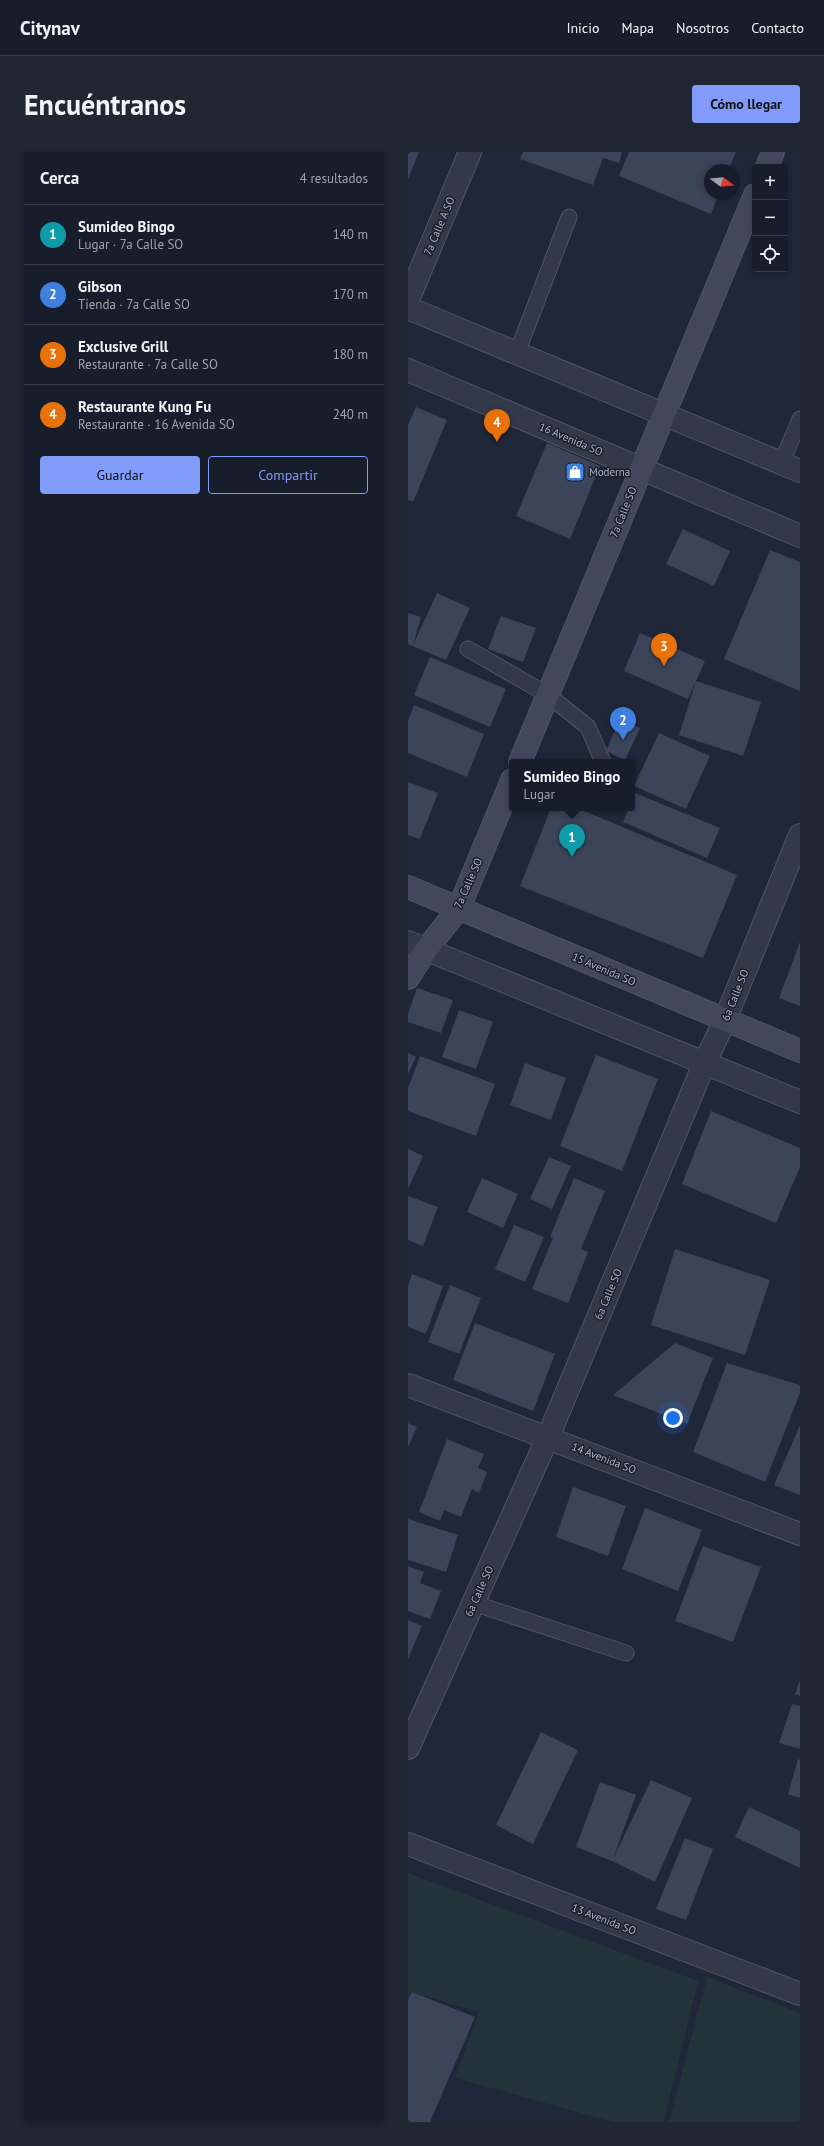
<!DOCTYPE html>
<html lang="es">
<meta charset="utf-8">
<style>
body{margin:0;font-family:"PT Sans",sans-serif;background:#212633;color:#f1f3f6}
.controls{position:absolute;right:12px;top:12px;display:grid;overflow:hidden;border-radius:4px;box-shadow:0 2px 6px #0003}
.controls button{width:36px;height:36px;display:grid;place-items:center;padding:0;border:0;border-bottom:1px solid #363b47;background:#181d2b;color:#f1f3f6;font:20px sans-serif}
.compass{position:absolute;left:296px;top:12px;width:36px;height:36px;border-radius:50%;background:#181d2b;box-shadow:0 2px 6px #0003;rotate:106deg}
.you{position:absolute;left:265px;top:1266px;width:14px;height:14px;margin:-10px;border:3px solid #fff;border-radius:50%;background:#1a73e8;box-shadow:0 0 0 6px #1a73e833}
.badge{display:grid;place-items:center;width:26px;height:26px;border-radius:50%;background:#809bf9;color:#fff;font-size:13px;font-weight:700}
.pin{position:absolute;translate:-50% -33px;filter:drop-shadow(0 1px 2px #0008)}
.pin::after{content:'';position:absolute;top:21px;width:14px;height:12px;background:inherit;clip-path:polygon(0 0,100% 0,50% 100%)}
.popup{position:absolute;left:101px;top:607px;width:126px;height:52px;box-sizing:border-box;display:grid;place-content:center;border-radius:4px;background:#181d2b;filter:drop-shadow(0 1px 3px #0005);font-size:13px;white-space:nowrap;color:#9fa2a9}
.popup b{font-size:15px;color:#f1f3f6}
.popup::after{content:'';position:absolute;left:50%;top:100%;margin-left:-8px;border:8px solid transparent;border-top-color:#181d2b}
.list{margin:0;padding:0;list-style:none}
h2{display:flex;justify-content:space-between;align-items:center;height:52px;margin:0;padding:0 16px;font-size:17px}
h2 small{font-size:13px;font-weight:400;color:#9fa2a9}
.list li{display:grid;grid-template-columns:26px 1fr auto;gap:12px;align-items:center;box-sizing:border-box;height:60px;padding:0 16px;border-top:1px solid #363b47}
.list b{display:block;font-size:15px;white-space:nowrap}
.list p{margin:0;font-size:13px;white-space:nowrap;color:#9fa2a9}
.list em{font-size:13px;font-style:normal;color:#9fa2a9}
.actions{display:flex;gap:8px;padding:12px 16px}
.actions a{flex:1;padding:9px 0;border:1px solid #809bf9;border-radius:4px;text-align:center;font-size:14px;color:#809bf9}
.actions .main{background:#809bf9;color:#111}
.icon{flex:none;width:22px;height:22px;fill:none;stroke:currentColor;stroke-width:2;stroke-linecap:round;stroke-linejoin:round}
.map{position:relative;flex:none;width:392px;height:1970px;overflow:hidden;border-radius:4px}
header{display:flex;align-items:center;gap:24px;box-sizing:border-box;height:56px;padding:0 20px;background:#181d2b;border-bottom:1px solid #363b47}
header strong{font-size:19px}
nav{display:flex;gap:22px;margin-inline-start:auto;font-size:14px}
.intro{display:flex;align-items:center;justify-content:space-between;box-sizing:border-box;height:96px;padding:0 24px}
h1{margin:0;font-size:28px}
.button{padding:10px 18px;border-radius:4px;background:#809bf9;color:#111;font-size:14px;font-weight:700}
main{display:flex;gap:24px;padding:0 24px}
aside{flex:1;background:#181d2b;border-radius:4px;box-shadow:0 2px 6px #0003}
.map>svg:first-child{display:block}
</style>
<header>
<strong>Citynav</strong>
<nav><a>Inicio</a><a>Mapa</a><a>Nosotros</a><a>Contacto</a></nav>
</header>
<div class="intro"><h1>Encuéntranos</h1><a class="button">Cómo llegar</a></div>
<main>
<aside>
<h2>Cerca<small>4 resultados</small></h2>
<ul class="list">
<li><span class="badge" style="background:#0f9aa8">1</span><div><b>Sumideo Bingo</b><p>Lugar · 7a Calle SO</p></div><em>140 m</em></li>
<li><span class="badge" style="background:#3f7fe0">2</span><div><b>Gibson</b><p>Tienda · 7a Calle SO</p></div><em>170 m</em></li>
<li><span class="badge" style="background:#e8710a">3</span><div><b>Exclusive Grill</b><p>Restaurante · 7a Calle SO</p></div><em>180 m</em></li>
<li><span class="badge" style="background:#e8710a">4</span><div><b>Restaurante Kung Fu</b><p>Restaurante · 16 Avenida SO</p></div><em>240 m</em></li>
</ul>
<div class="actions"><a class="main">Guardar</a><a>Compartir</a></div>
</aside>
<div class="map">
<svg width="392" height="1970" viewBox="0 0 392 1970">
<rect width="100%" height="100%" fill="#202739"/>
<path fill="#22333a" d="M0 1721 290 1829 256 1970H205L47 1926 71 1860 4 1840 0 1846Z
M299 1825 392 1861V1970H261Z"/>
<path fill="#3c4459" d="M0 0H11L0 27Z
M115 0H214L211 11 195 6 185 33 112 7Z
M221 0H328L320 18H302V42H311L303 62 211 24Z
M8 255 39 268 5 350 0 348V273Z
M139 291 192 314 162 387 108 364Z
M275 377 322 399 306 434 258 412Z
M362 398 392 410V539L316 507Z
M29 441 62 456 38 508 0 492V461L13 465 5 493Z
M93 464 128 476 115 510 80 497Z
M232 481 297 509 280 547 216 519Z
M22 505 98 537 82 575 6 543Z
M288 529 353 550 335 604 271 583Z
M6 553 76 582 59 625 0 601V569Z
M212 567 232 576 217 608 198 599Z
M251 581 302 604 278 657 226 634Z
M0 630 30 641 12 687 0 683Z
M227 641 312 676 299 706 215 670 221 656H224V648Z
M143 656H169L329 723 295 806 112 734Z
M392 790V854L371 846Z
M9 836 45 848 33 881 0 870V862Z
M51 858 85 870 68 917 34 905Z
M0 901 8 905 0 922Z
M188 903 250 927 214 1019 152 994Z
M12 904 87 932 68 984 0 959V936Z
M117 911 158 926 143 968 102 953Z
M303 959 392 996V1015L368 1071 274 1032Z
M0 997 15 1004 0 1037Z
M141 1005 163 1014 144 1057 122 1047Z
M74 1026 110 1042 95 1076 59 1060Z
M166 1026 197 1039 173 1097 180 1100 160 1151 124 1137 145 1086 142 1085Z
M0 1044 30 1055 15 1094 0 1088Z
M106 1073 136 1085 117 1130 87 1117Z
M267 1097 362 1128 337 1203 243 1173Z
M4 1122 35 1134 18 1182 0 1175V1134Z
M42 1133 73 1146 51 1202 20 1190Z
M67 1171 147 1202 125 1259 45 1228Z
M267 1191 305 1206 279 1272 205 1243Z
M319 1211 392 1233V1241L357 1330 285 1300Z
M0 1271 9 1275 0 1295Z
M392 1273V1343L366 1333Z
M39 1287 76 1302 70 1316 79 1320 71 1341 64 1337 53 1365 36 1358 32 1369 11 1360Z
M165 1335 218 1354 200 1404 148 1385Z
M237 1356 294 1378 270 1439 214 1417Z
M0 1367 50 1383 38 1420 0 1408Z
M295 1394 353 1415 325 1490 267 1469Z
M0 1414 16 1420 12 1431 33 1439 22 1467 0 1459Z
M0 1468 14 1474 0 1507Z
M392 1528V1544L387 1542Z
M384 1552 392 1554V1597L371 1591Z
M133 1580 170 1598 125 1692 88 1673Z
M390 1607 392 1608V1646L380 1642Z
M243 1628 284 1646 247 1730 204 1709 168 1695 192 1630 228 1643 205 1707Z
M341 1655 392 1679V1716L327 1685Z
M277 1686 305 1697 278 1768 248 1757Z
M4 1840 67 1865 22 1970H0V1848Z"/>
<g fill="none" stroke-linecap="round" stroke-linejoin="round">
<g stroke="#4f5464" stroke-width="17">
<path id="lane" d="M109 201 161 65
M373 312 392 267
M60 497 140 543 180 575 195 610
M65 1451 218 1501"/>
</g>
<g stroke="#4f5464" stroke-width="24">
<path id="street" d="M0 148 62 0
M0 156 392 319
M0 218 392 384
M0 790 392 950
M0 1233 392 1382
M0 1596 140 1285 297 910 317 868 392 683
M0 1692 392 1842"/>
</g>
<g stroke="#4f5464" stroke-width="24">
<path id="secondary" d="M359 15 365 0
M112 610 347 43
M0 735 392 899
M0 826 18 798 51 756 104 628"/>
</g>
<use href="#lane" stroke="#343949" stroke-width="15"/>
<use href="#street" stroke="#343949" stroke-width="22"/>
<use href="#secondary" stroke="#42475c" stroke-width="22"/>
</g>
<defs>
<g id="shop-square" transform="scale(1)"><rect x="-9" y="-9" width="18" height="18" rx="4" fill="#3f7fe0" stroke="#1a1e2d"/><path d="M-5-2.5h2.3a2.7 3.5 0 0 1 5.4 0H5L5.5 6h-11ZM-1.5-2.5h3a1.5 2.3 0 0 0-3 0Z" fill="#fff"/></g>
</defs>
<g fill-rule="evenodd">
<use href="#shop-square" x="167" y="320"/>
</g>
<g text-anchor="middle" stroke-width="3" stroke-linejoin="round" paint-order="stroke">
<g font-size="11" fill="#afb4c6" stroke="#1a1e2d">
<text transform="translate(31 74) rotate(-67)" y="4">7a Calle A SO</text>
<text transform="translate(163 287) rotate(23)" y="4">16 Avenida SO</text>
<text transform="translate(215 360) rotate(-68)" y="4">7a Calle SO</text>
<text transform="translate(60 731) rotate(-66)" y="4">7a Calle SO</text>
<text transform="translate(196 817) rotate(23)" y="4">15 Avenida SO</text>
<text transform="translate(327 843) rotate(-68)" y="4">6a Calle SO</text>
<text transform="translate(200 1142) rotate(-67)" y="4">6a Calle SO</text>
<text transform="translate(196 1306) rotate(21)" y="4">14 Avenida SO</text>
<text transform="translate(71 1439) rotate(-66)" y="4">6a Calle SO</text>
<text transform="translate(196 1767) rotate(21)" y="4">13 Avenida SO</text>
</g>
<g font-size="11" fill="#afb4c6" stroke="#1a1e2d" text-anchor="start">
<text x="181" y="324">Moderna</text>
</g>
</g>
</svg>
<div class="controls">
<button>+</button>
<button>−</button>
<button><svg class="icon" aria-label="locate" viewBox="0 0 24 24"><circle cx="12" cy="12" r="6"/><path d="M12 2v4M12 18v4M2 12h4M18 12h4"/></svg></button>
</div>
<svg class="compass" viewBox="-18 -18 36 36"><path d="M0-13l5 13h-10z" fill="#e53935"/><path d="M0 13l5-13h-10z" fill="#9fa2a9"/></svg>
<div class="you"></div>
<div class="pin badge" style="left:164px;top:705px;background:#0f9aa8">1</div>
<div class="popup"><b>Sumideo Bingo</b>Lugar</div>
<div class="pin badge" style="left:215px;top:588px;background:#3f7fe0">2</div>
<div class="pin badge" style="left:256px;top:514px;background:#e8710a">3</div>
<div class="pin badge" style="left:89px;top:290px;background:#e8710a">4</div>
</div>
</main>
